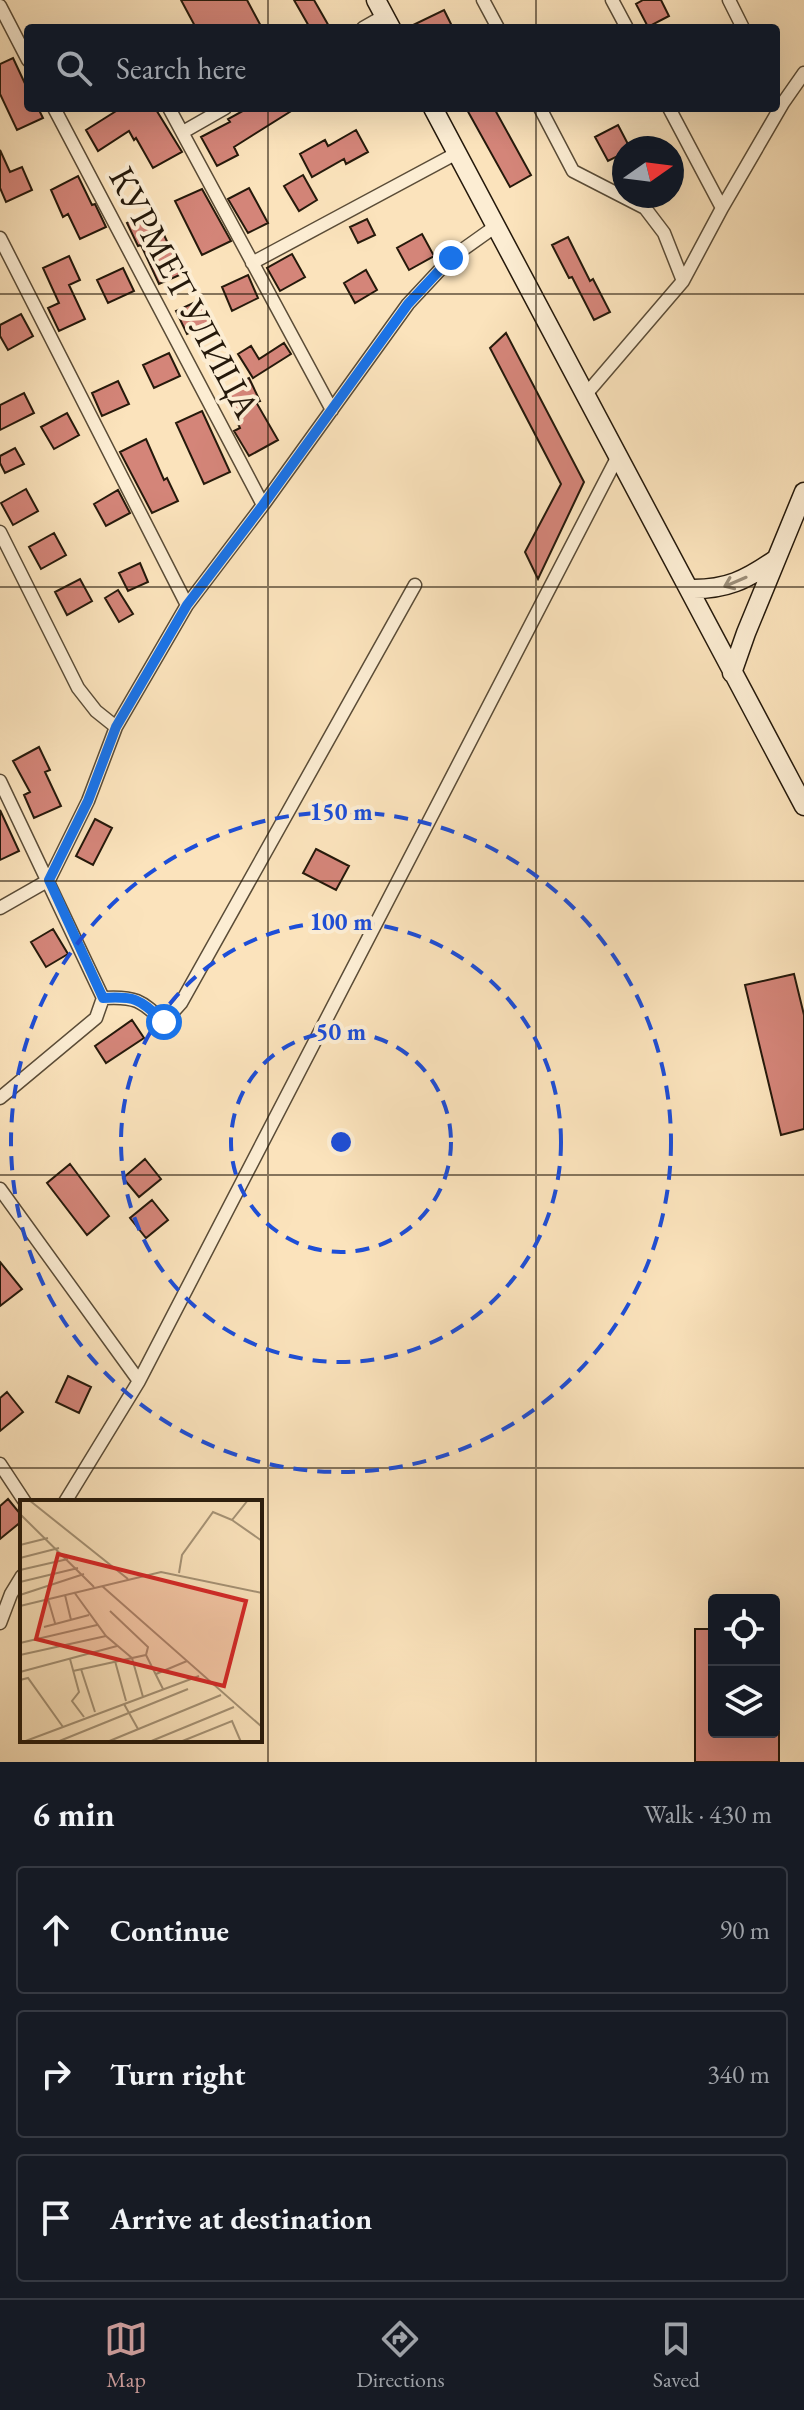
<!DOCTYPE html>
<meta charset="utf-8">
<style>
body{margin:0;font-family:"EB Garamond",serif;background:#20242c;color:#f1f3f6}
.controls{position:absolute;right:24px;bottom:24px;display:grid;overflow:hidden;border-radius:8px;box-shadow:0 8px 32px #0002}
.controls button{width:72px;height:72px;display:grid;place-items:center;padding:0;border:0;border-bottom:2px solid #363941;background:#171b24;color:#f1f3f6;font:40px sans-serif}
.compass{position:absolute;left:612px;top:136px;width:72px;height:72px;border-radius:50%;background:#171b24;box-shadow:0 8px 32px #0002;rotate:76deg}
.stop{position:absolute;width:24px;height:24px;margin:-18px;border:6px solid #1a73e8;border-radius:50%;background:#fff}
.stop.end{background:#1a73e8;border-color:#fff;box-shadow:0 2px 8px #0008}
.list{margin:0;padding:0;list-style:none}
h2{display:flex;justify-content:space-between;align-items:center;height:104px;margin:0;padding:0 32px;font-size:34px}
h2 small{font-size:26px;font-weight:400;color:#9ea1a6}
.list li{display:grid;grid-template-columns:52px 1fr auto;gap:24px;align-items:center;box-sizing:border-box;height:128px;margin:0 16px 16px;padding:0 16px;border:2px solid #363941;border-radius:8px}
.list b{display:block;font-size:30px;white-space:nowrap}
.list em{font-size:26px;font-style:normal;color:#9ea1a6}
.icon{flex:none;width:44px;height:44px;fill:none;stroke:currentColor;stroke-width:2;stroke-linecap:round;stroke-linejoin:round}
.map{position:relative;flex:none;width:804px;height:1762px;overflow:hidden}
.search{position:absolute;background:#171b24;box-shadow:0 8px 32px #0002;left:24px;right:24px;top:24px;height:88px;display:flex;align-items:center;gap:20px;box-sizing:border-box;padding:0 28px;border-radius:8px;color:#9ea1a6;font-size:30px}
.sheet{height:536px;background:#171b24}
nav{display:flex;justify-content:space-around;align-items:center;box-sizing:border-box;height:112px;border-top:2px solid #363941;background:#171b24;font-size:22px;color:#9ea1a6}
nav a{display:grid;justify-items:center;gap:4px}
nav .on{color:#c59692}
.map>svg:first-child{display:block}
</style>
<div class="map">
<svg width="804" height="1762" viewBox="0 0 804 1762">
<rect width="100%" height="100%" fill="#fbe3bc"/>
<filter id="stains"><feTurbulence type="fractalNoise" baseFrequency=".0025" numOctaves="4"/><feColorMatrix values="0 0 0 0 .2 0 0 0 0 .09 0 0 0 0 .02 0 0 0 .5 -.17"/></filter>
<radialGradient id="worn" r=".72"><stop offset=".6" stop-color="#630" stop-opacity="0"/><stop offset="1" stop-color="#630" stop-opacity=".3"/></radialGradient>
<path fill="#d48579" stroke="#25190b" stroke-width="2" d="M181 0H247L262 28H196Z
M294 0H314L330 28H310Z
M643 0H661L669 16 648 27 636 4Z
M444 10 453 28H407Z
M13 58 28 90V108H38L43 118 17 130 0 94V64Z
M121 108H155L182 152 153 168 136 138 134 140 129 131 98 151 86 130Z
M248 108H296L234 147 238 155 217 166 201 137 230 122 228 119Z
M466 108H494L531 175 510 187Z
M618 125 630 148H624V153L608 161 595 137Z
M356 130 368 152 346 164 344 159 312 177 300 154 325 140 328 146Z
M0 150 10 172 22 167 32 190 6 202 0 188Z
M303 175 317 200 299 211 284 186Z
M78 176 92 205 95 204 106 227 80 239 68 214 63 217 51 190Z
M249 188 268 223 248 233 228 199Z
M202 189 231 241 202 255 175 201Z
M153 211 182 274 159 284 141 245 138 246 127 223Z
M367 219 375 235 358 243 350 227Z
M422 234 434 256 409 270 397 248Z
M568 237 590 281 593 279 610 312 594 320 572 277 569 278 552 245Z
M292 254 305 277 280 291 267 268Z
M69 256 80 280 69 285 85 319 59 331 48 308 59 303 43 268Z
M123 268 134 291 108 303 97 280Z
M366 270 377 290 355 303 344 283Z
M248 275 258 298 232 311 222 287Z
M202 299 213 322 187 334 176 311Z
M21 314 33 336 8 350 0 336V325Z
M506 333 584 482 538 579 525 552 561 484 490 348Z
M284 343 291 354 253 378 238 354 251 346 259 359Z
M169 353 180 376 154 388 143 365Z
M249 378 260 401 256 402 278 440 249 456 234 431 240 428 223 390Z
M118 381 129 404 102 416 92 393Z
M24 393 34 413 0 430V405Z
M202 411 230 472 204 484 176 423Z
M67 413 79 435 54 449 41 427Z
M146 439 164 480 167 478 178 501 152 513 120 452Z
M15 448 24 464 5 473 0 463V456Z
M26 489 38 511 13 525 1 503Z
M118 490 130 513 106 526 94 504Z
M54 533 66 555 41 569 29 547Z
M140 563 148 582 128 591 119 573Z
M80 579 92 601 67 615 55 592Z
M118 590 133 614 119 622 105 598Z
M39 747 50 770 45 772 61 806 34 818 24 795 30 792 13 761Z
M0 810 19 851 0 860Z
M95 819 112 828 93 865 76 856Z
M316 849 349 866 336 890 303 873Z
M53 929 68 954 46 967 31 942Z
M794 974 804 1015V1129L781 1135 745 985Z
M132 1020 144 1038 106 1063 95 1046Z
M145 1159 161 1179 139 1197 123 1178Z
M70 1164 109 1216 87 1235 47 1183Z
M152 1200 168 1220 146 1238 130 1218Z
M0 1262 22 1289 0 1306Z
M68 1376 91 1387 79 1413 56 1402Z
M7 1392 23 1412 0 1431V1398Z
M8 1499 22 1516V1521L0 1539V1506Z
M695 1629H714V1732H779V1762H695Z"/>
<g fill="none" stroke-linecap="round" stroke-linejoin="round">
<g stroke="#5a4c37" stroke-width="15">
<path id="street" d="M483 0 498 28
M612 0 627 28
M729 0 743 28
M0 6 28 60
M363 28 384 16
M54 108 263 505
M169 108 332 410
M540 108 573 171 645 208 664 233 683 281
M669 108 722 208
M183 132 225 108
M0 238 187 605
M252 263 457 153
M587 393 683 281 722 208 783 103 804 73
M0 532 78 688 96 711 116 727
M0 781 103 998 96 1018 0 1098
M49 880 88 801 116 727 187 605 263 505 408 304 451 258 496 226
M0 908 49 880
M103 998C135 996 141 1000 164 1022L181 1003 415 585
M0 1189 139 1381
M0 1464 25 1502
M65 1502 139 1381 618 456
M0 1623 11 1594 22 1576"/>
</g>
<g stroke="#25190b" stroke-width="21">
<path id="secondary" d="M376 0 391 28
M433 108 804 806
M689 589C726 590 746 580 776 559
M732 673 746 633 804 492"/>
</g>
<use href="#street" stroke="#fcedd3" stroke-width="12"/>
<use href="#secondary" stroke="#fcedd3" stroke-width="18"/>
</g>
<defs><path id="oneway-shaft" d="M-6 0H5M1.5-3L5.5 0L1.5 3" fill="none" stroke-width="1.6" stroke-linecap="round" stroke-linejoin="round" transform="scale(2)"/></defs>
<use stroke="#9b8e79" href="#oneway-shaft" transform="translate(735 582) rotate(157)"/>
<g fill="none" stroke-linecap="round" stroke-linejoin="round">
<path stroke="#1a73e8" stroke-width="10" d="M164 1022C139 999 137 996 103 998L49 880 88 801 116 727 187 605 263 505 408 304 451 258"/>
</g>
<path fill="none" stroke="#25190b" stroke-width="2" stroke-opacity="0.55" d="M268 0V28M536 0V28M268 108V1762M536 108V1762M0 294H804M0 587H804M0 881H804M0 1175H804M0 1468H804"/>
<g fill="none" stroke="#1d4ed8" stroke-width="4" stroke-dasharray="14 10">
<circle cx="341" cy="1142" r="110"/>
<circle cx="341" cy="1142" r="220"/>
<circle cx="341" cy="1142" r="330"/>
</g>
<g text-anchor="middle" stroke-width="8" stroke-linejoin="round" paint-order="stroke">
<g font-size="36" fill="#25190b" stroke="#fcedd3">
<text transform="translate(185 292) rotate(62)" y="13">КУРМЕТ УЛИЦА</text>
</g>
</g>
<g transform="translate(20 1500)">
<rect width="242" height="242" fill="#fbe3bc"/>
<path fill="none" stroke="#a59275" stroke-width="2" d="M9 0 108 79M0 14 74 87M212 20 242 41M0 45 28 38M0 58 39 48M0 70 48 59M159 73 162 55 193 12 212 20 228 0M0 82 58 68M82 86 242 227M54 92 86 136 112 158M0 95 64 74M45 95 51 120M28 99 35 123M0 106 141 72 242 93M90 111 128 147 126 155M24 127 69 115M0 143 77 125M0 155 86 136M112 158 123 197M50 159 59 192 52 201 64 217M95 161 106 201M61 169 75 212M53 171 126 155 143 189M0 172 97 146M136 174 167 161M0 180 8 178 43 227M104 204 118 229M3 242 179 176M37 242 168 189M87 242 201 195M129 242 214 207M160 242 212 221 221 242"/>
<path fill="#d62828" fill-opacity="0.15" stroke="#d62828" stroke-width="4" d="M38 54 226 101 204 186 16 139Z"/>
<rect width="242" height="242" fill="none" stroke="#25190b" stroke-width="4"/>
</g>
<circle cx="341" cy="1142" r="12" fill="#1d4ed8" stroke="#fcedd3" stroke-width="4"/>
<g font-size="24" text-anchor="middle" font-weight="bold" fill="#1d4ed8" stroke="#fcedd3" stroke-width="8" stroke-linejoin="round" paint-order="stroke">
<text x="341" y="820">150 m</text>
<text x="341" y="930">100 m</text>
<text x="341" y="1040">50 m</text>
</g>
<rect width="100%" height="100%" filter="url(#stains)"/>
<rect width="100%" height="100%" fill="url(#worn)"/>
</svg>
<div class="controls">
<button><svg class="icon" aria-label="locate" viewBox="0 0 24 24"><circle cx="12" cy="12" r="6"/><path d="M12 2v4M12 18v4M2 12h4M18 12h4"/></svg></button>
<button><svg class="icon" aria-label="layers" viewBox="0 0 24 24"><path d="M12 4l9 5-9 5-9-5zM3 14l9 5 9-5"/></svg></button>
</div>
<svg class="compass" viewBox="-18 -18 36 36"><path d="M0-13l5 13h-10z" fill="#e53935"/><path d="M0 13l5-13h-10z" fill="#9ea1a6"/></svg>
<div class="stop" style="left:164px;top:1022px"></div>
<div class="stop end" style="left:451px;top:258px"></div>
<div class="search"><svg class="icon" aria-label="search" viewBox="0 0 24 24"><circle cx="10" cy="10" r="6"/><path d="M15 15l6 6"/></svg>Search here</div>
</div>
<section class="sheet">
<h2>6 min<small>Walk · 430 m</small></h2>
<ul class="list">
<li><svg class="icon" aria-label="ahead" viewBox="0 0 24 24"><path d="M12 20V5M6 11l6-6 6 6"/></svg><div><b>Continue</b></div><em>90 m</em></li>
<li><svg class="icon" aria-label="right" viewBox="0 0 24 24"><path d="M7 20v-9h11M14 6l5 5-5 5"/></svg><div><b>Turn right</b></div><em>340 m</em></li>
<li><svg class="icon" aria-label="arrive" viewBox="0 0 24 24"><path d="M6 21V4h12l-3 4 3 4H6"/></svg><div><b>Arrive at destination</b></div></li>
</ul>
</section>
<nav>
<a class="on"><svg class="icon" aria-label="map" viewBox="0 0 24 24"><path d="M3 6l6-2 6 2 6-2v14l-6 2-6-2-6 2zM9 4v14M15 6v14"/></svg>Map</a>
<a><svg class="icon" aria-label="directions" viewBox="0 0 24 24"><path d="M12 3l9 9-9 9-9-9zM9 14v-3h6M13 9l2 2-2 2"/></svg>Directions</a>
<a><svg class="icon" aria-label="saved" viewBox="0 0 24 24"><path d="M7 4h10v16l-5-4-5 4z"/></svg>Saved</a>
</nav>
